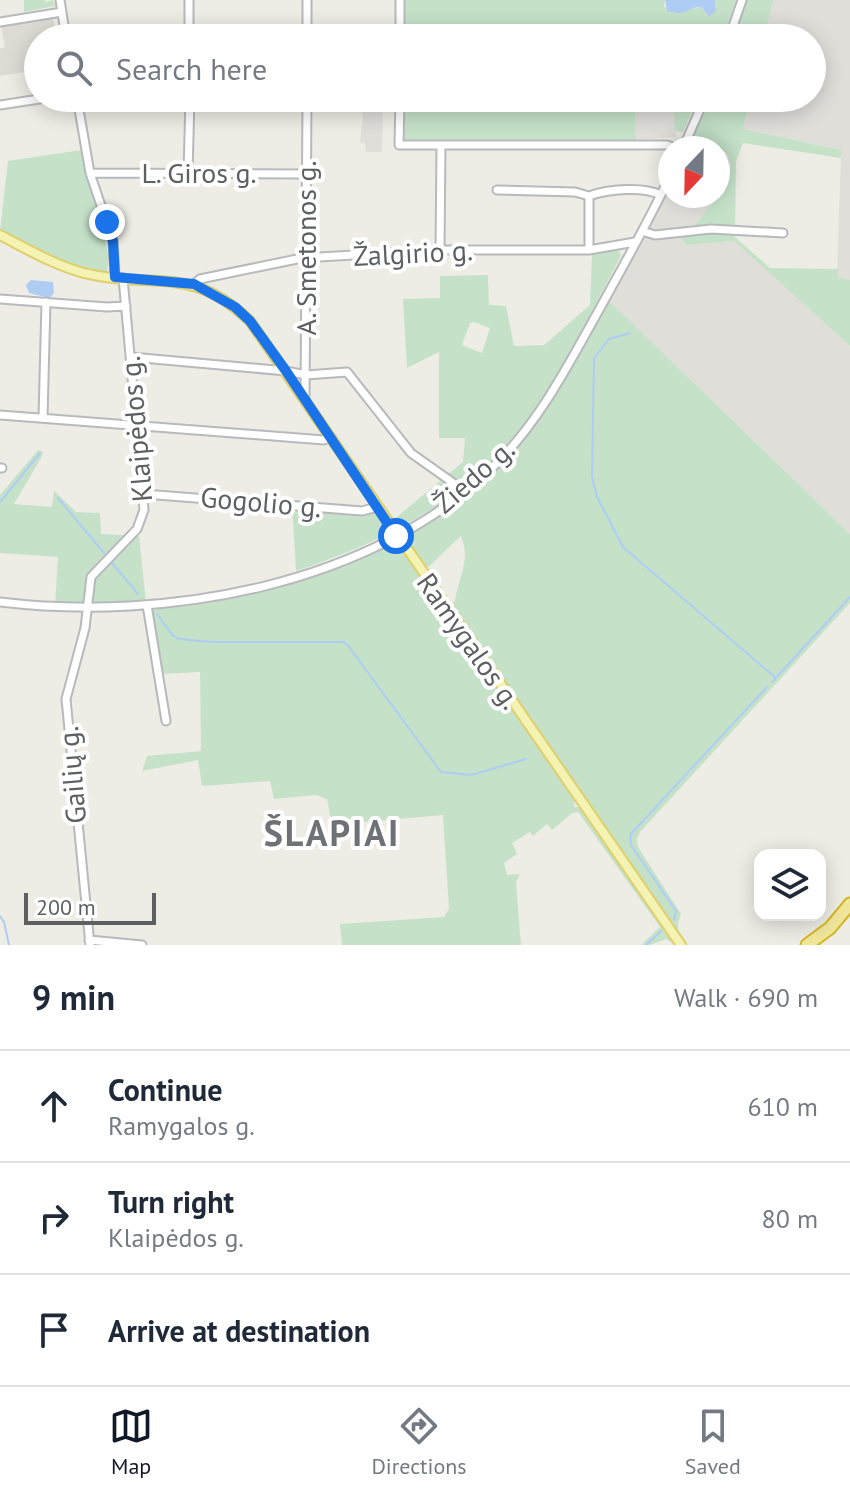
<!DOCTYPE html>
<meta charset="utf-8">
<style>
body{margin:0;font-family:"PT Sans",sans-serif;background:#f2f2f3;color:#1f2937}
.controls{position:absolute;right:24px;bottom:24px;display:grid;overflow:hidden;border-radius:16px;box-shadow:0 4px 20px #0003}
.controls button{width:72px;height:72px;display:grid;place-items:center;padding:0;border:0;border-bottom:2px solid #e0e1e3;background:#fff;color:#1f2937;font:40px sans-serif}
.compass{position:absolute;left:658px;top:136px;width:72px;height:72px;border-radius:50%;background:#fff;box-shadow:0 4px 20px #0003;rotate:202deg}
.scale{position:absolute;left:24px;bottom:20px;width:132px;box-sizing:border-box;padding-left:8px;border:4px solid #5d5f63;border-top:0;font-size:22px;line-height:28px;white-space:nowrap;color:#5d5f63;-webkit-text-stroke:6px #fff;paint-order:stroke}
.stop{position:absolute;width:24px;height:24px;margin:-18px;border:6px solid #1a73e8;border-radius:50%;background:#fff}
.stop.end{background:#1a73e8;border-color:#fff;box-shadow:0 2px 8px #0008}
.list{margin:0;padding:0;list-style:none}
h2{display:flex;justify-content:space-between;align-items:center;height:104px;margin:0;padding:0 32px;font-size:34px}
h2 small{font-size:26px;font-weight:400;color:#747a83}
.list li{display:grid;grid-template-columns:52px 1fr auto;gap:24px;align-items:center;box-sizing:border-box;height:112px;padding:0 32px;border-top:2px solid #e0e1e3}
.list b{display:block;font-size:30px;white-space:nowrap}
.list p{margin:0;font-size:26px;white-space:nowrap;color:#747a83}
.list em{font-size:26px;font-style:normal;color:#747a83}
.icon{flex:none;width:44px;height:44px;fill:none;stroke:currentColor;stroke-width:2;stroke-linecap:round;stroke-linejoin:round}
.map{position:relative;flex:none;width:850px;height:945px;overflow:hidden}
.search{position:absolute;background:#fff;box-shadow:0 4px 20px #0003;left:24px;right:24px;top:24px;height:88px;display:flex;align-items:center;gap:20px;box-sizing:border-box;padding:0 28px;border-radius:44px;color:#747a83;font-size:30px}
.sheet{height:440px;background:#fff}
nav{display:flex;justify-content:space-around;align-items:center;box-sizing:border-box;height:112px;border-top:2px solid #e0e1e3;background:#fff;font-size:22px;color:#747a83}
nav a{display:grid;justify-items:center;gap:4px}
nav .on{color:#111827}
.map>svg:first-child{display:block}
</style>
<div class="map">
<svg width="850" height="945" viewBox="0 0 850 945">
<rect width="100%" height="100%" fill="#edede5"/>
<path fill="#dfded9" d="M773 0H850V280L837 279 841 150 743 129 750 98H812V38H764Z
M349 98H383L382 152H366L365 143H360L363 113 348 110Z
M635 98H673L676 137 636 140Z
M718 149 729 158 731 169 718 192Z
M670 185V196H716L706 214 689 230 676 233 685 245 734 241 850 346V534L609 301 648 231Z"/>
<path fill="#dddcd4" d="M53 18 56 38H38V70L0 76V49L5 47 1 26Z"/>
<path fill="#c5e2c9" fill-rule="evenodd" d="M24 0H45V2L53 0 55 6 24 12Z
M404 0H665L664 6 671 13 701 7 705 12 716 11 715 0H736L723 38H404Z
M746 0H773L764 38H734Z
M404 98H635L636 140H404Z
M673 98H698L683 132 675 131Z
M709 98H750L743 129 841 150V158L743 143 736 162 735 237 770 268 838 269V278L850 280V346L734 241 686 245 676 233C680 232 684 232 688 230 701 223 727 183 730 169 732 164 729 156 725 152 715 144 703 151 691 141Z
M81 150 109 257 107 273 61 261 0 231 8 161Z
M618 249 621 256C597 301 575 347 548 390 489 487 400 537 296 571L292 503 362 509 372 507 386 526 463 462 465 438H439V352L407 368 403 299 440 298V276L488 275 489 305 506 306 514 346 544 345 590 305 592 253ZM474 322 490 328 482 353 462 345 470 323Z
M609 301 850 534V603L640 832 637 839 638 847 681 914C675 929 679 933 688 945L678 936 448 605 455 601C459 575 471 561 461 536L424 571 405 540 406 536C516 472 550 409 609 301Z
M38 450 43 452 41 458 14 504 52 507 54 491 76 512 100 513 101 534 139 536 146 602 55 604 58 557 0 553V495Z
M393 545 398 546 406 556 575 800 574 807H580L677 945 666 939 650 945H641L660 927 578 812 572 813 552 830 547 824 533 836 530 832 512 843 517 854 504 863 507 875 520 874 516 882 521 945H342L340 924 444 917 449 909 443 815 332 825 327 799 316 795 274 799 270 781 202 786 198 760 142 771 147 756 201 751 200 672 160 674 150 610 195 605 273 587 341 567Z"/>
<path fill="#afccf4" d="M665 0H715L716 11 709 16 701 7C687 7 687 17 667 11Z
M31 280 53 282 54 293 49 298 29 293 26 285Z"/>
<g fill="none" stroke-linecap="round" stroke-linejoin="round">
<path stroke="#afccf4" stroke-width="2" d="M630 333 609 339 594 358 592 477 597 497 623 547 776 678
M58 498 104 553
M0 502 40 453
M112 563 138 594
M157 614 173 636 180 639 212 642H342L347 644 441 772 471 775 526 759
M772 682 850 597
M0 916 4 922 9 945
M674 920 676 911 631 845 630 835 767 687
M646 945 661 931"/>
<g stroke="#b7b9bd" stroke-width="11">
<path id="minor" d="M60 0 66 38
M0 22 62 12
M189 38V0
M307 38V0
M400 38V0
M729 38 742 0
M77 98 90 173 113 241 115 277
M400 98 399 145H667L675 148
M0 105 46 98
M683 148 705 98
M90 173 307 174
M188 173 190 98
M497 190 575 192 589 196V250
M589 196C608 189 643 186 661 195
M642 231 655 235 711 229 783 233
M440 250 441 146
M194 284 200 279 302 258 440 250H589L635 242
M0 299 107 307 126 306
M131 357 286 371 306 375 347 372 411 453 466 492
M305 399 307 98
M0 415 324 440 331 437
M43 418 46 302
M0 468H2
M144 494 362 511 377 507
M0 602C165 622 372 586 494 466 540 421 568 365 599 310 623 266 649 221 670 176
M147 605 166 721
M89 940 142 945
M90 945 66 699 85 628 91 577 137 529 144 510 123 278"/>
</g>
<g stroke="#dfcf6c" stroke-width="12">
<path id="major" d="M0 235C27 249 54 265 84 273 153 290 190 263 250 321L681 945"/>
</g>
<g stroke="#d5b61e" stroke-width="15">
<path id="highway" d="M807 945 830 928 850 904"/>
</g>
<use href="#minor" stroke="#fff" stroke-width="7"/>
<use href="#major" stroke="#f4f3b3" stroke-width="8"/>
<use href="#highway" stroke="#efe69a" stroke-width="11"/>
</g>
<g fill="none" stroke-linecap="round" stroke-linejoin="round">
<path stroke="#1a73e8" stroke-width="10" d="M107 222 113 241 115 277 194 284 235 307 250 321 286 371 396 536"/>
</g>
<g text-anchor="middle" stroke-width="8" stroke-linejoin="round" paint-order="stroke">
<g font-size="28" fill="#5d5f63" stroke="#fff">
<text x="199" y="183">L. Giros g.</text>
<text transform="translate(306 248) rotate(-90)" y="10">A. Smetonos g.</text>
<text transform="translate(413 253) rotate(-3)" y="10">Žalgirio g.</text>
<text transform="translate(136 429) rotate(-95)" y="10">Klaipėdos g.</text>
<text transform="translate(474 476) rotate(-41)" y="10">Žiedo g.</text>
<text transform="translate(261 502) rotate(5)" y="10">Gogolio g.</text>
<text transform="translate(469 641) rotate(55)" y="10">Ramygalos g.</text>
<text transform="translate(72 775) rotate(-95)" y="10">Gailių g.</text>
</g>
<g font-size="36" font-weight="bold" letter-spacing="2" fill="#6e7175" stroke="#fff">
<text x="332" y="846">ŠLAPIAI</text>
</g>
</g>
</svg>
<div class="controls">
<button><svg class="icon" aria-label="layers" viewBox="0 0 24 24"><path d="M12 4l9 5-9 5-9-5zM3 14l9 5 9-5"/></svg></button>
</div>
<svg class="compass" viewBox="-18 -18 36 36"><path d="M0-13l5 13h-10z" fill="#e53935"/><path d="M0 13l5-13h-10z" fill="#747a83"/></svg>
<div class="scale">200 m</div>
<div class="stop" style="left:396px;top:536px"></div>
<div class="stop end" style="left:107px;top:222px"></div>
<div class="search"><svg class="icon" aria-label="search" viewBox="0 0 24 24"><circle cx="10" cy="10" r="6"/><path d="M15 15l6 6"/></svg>Search here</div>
</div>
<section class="sheet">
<h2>9 min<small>Walk · 690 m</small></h2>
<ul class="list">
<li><svg class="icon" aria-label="ahead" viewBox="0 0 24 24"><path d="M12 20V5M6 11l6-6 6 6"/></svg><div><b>Continue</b><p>Ramygalos g.</p></div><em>610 m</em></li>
<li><svg class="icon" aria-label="right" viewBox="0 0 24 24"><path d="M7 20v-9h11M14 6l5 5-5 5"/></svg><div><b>Turn right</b><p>Klaipėdos g.</p></div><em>80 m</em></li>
<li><svg class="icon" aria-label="arrive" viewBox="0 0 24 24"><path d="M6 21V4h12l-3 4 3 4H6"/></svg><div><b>Arrive at destination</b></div></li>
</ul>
</section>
<nav>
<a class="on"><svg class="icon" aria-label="map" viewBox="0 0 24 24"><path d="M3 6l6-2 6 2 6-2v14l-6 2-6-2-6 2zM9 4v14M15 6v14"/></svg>Map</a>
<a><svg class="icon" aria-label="directions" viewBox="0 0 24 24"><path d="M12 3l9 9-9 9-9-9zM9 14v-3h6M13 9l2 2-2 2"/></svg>Directions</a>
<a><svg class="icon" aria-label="saved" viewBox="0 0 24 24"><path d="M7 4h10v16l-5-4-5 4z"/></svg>Saved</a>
</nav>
